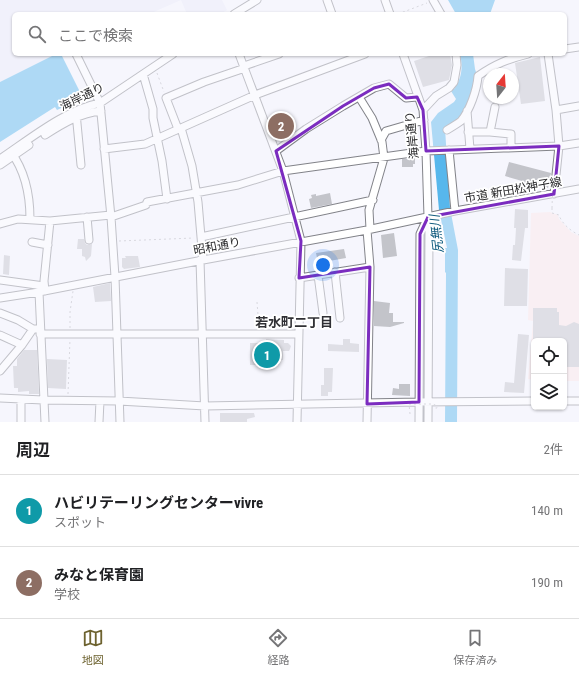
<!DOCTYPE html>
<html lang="ja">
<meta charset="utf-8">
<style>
body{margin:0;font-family:"Roboto Condensed","Noto Sans JP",sans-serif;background:#f6f6f6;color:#202124}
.controls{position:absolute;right:12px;bottom:12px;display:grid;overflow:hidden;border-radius:6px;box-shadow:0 1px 3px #0004}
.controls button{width:36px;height:36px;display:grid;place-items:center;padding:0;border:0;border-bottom:1px solid #e0e0e0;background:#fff;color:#202124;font:20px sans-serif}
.compass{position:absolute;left:483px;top:68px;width:36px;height:36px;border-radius:50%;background:#fff;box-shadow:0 1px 3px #0004;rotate:17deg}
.you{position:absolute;left:323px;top:265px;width:14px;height:14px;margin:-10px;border:3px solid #fff;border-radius:50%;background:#1a73e8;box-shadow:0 0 0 6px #1a73e833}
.badge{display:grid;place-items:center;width:26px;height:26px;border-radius:50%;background:#6d622f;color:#fff;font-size:13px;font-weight:700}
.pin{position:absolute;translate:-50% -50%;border:2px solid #fff;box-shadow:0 1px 4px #0006}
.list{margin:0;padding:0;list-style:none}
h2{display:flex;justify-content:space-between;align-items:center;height:52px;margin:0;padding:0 16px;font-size:17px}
h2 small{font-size:13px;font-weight:400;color:#757577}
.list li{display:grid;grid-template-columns:26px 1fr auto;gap:12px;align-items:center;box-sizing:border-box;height:72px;padding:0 16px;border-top:1px solid #e0e0e0}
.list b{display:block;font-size:15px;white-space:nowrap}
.list p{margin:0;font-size:13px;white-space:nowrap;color:#757577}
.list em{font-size:13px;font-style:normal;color:#757577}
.icon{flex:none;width:22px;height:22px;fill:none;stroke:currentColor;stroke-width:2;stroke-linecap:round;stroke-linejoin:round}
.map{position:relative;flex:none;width:579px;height:422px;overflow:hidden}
.search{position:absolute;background:#fff;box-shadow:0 1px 3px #0004;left:12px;right:12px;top:12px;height:44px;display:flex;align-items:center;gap:10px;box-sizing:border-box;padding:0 14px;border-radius:6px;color:#757577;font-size:15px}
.sheet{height:196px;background:#fff}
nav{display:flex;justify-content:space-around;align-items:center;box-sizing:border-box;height:56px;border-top:1px solid #e0e0e0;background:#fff;font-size:11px;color:#757577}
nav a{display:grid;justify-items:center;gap:2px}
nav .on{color:#6d622f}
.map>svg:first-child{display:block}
</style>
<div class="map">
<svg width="579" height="422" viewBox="0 0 579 422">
<rect width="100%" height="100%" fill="#f6f6fd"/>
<path fill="#eaebf9" d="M0 0H222L227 10 220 14H187L181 0 149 14H14V54H56L0 82Z"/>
<path fill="#fde7e6" d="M550 212 558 215 559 219 571 232 579 236V381H564V341H534V380L528 379 533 321 528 320 531 213Z"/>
<path fill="#57b7ec" d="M448 0H495L490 14H456Z
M56 54H61L83 98 57 110 55 107 0 142V82Z
M460 54H473L475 69 476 72 475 84 461 117 445 128 450 208 458 250 457 422H445L446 273 445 272V248H447L439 210 431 122 438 113 454 102 456 99 451 91 453 88 454 89C462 78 463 67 460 54Z"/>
<path fill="#c3c4ca" d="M435 54H450L452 65 449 80 423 87 414 61Z
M540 57 545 101 521 104 515 63Z
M415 158V164H413V167H402V159Z
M509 162 551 173 548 188 532 183 531 186 521 183 522 181 505 176Z
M330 193 332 204 311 208 309 199 312 198 311 195 316 194V196Z
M515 209 528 210V228H525L521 261 512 260 513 245H515L516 228H514Z
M394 233 397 256 383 258 381 235Z
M78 239H84L85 243 87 245 92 244 91 256 86 261 85 257 82 256V249H77Z
M344 249 346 258 318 263 316 253Z
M4 255 10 256 9 275 3 274Z
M125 256H138L140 267 124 269 122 267V258H126Z
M505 268 528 269 527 306H504Z
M110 283 111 301 95 302 93 287Z
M374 301 390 303 389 313H393V322H404V323L390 327 374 326Z
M533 308H557V312H559V325L566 326 574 322 579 324V367H564V341H556V340L551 339V338L533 339Z
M518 334 529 335 524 393 504 392 505 382 514 383Z
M266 339 284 340V343H288L291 346 290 349 289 351H283V360H279V365H250V343H266Z
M343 339H350V343L359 344V352L328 351V344L343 345Z
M24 350H37L39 394H29V391L18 392V388H14L13 366H17V359Z
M47 359 67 360 66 389 48 388Z
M324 368H333L332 392H328V396H321V385H324Z
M399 384H410V396L392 395 393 388 399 389Z
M220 413H254L255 417 247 419V422H220Z"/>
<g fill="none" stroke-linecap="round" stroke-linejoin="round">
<g stroke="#828389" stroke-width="9">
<path id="minor" d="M327 0 332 14
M385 0 390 14
M433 0 441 14
M234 14 257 0
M565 49 579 47
M76 54 100 103 111 217 115 277 120 422
M239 54 283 171 301 241 297 422
M403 54 423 110 426 151 428 217 429 232 428 422
M548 54 556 110 559 146 554 194
M244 66 279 54
M143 74 153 109V118L162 161 167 199
M359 97 372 118 382 142 384 158 369 210 370 229
M495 107 490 132 511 134V148
M423 110 436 96 449 88 454 82 457 65 456 54
M556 110 579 106
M467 111 470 149
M76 113 81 165
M181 128 192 166 198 202 203 260
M178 129 166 98 204 82 245 68
M447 130C452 127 457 124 461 121 470 110 477 90 478 76 495 64 508 59 528 54
M468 132H490
M45 135C62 124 80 113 101 111
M381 140 386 131 424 120
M104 149 145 144 255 95 365 54
M449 150 455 211
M276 151 306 129 343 106 374 88 389 84 406 98 417 97
M11 152C25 171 30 195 30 219
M0 159C30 139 65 110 100 103L173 54
M0 165 29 145
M87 217 89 240
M111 217 146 205 147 202 238 185 283 171 426 151 559 146 579 143
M0 224 18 219 50 221 111 215
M201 237 373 200
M32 242 48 245
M200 260 205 422
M335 272 340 318
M318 275 323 313
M299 278 370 267
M0 280 44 286
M45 291 44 281 50 221
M39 292 45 422
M0 298 39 292 203 260 367 230 455 211 579 189
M0 313 18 320 33 329
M40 334H298
M0 335 22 345
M0 371 22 345 33 329H40
M0 398 43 400 119 401 205 406 419 402 534 401
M564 401H579
M21 422V400
M99 422 100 401
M367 422 370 267 367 230
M419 422 420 234 428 217"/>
</g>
<path stroke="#b4b4ba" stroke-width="1" stroke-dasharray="2 3" stroke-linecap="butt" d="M398 14 427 3
M157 73 164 92
M552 208V213L559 215C562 224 571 231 579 235
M119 241 194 238
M257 302 259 328
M70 328V312L73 291
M68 394 70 339"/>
<use href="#minor" stroke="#fff" stroke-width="7"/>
<path stroke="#b4b4ba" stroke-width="1" stroke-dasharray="2 3" stroke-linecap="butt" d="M552 208 553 178
M410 414 409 404H433L437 406V408H432"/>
</g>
<path d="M0 0H579V422H0ZM389 84 406 98 417 97 423 110 426 151 559 146 554 194 428 217 420 234 419 402 367 404 370 267 299 278 301 241 276 151 343 106 374 88Z" fill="#f6f6fd" fill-opacity=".55" fill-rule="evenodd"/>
<path fill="none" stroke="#7b2cbf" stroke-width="3" stroke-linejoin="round" d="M389 84 406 98 417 97 423 110 426 151 559 146 554 194 428 217 420 234 419 402 367 404 370 267 299 278 301 241 276 151 343 106 374 88Z"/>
<g text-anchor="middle" stroke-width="3.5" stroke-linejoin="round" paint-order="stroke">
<g font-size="12" fill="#2b2b2d" stroke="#fff">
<text transform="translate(82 97) rotate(-26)" y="4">海岸通り</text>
<text transform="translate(412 135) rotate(-96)" y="4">海岸通り</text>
<text transform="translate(513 190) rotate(-10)" y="4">市道 新田松神子線</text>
<text transform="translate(217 246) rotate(-11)" y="4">昭和通り</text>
</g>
<g font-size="13" font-style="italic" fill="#115b7e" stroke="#fff">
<text transform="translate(436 234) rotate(-97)" y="5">尻無川</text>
</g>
<g font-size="13" font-weight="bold" fill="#303035" stroke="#fff">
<text x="294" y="327">若水町二丁目</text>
</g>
</g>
</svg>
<div class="controls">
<button><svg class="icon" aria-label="locate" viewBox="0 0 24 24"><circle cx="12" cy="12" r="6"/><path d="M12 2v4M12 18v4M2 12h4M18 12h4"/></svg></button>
<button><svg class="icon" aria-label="layers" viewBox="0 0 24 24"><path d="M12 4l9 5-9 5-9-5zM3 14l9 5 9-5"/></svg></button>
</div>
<svg class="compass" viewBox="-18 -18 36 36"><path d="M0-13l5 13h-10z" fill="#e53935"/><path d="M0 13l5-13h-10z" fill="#757577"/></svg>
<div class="you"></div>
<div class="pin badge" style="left:267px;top:355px;background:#0f9aa8">1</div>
<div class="pin badge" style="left:281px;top:126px;background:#8d6e63">2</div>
<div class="search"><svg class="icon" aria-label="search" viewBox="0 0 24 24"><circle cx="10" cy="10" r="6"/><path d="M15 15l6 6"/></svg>ここで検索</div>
</div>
<section class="sheet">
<h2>周辺<small>2件</small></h2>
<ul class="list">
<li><span class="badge" style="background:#0f9aa8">1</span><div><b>ハビリテーリングセンターvivre</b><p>スポット</p></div><em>140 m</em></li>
<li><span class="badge" style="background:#8d6e63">2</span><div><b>みなと保育園</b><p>学校</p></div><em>190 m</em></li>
</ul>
</section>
<nav>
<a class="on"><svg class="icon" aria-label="map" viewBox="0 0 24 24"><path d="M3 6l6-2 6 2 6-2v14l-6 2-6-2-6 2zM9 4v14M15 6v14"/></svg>地図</a>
<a><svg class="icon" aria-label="directions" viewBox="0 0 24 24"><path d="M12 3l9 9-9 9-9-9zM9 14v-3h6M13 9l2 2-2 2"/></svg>経路</a>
<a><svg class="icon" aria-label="saved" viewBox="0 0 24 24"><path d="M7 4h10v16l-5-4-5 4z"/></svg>保存済み</a>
</nav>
